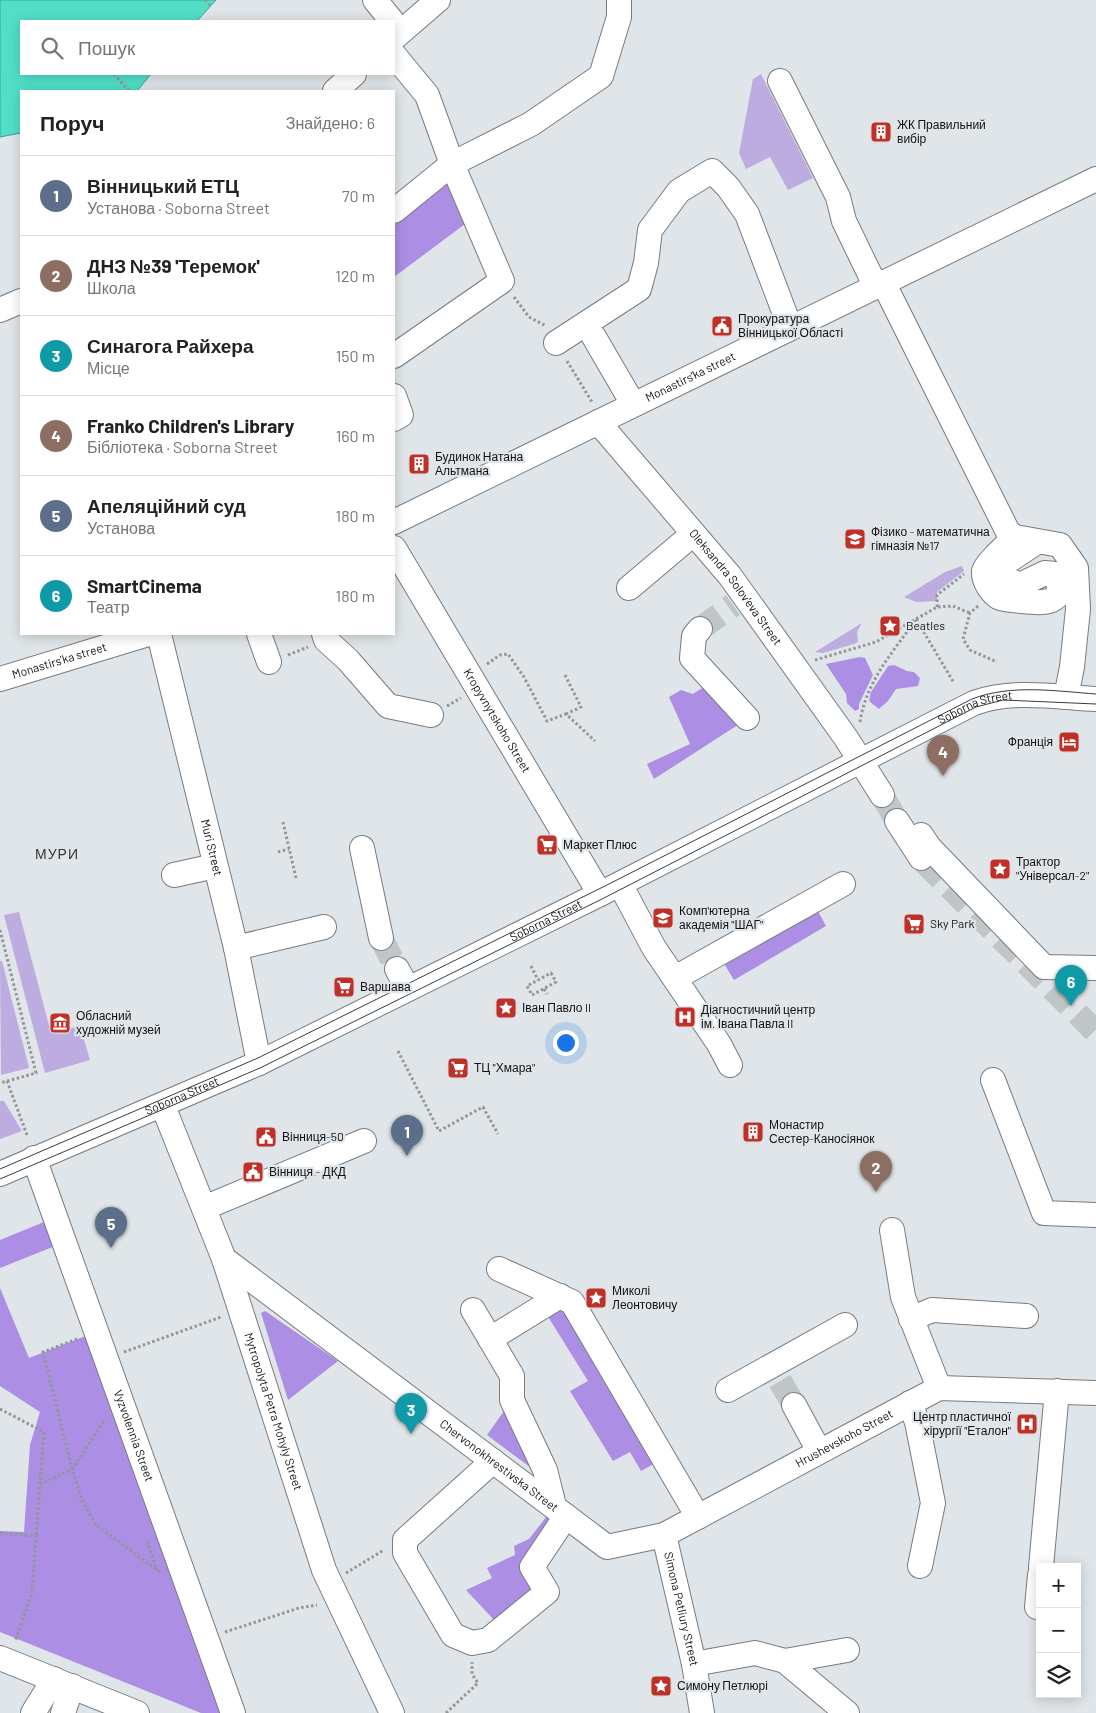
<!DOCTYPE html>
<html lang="uk">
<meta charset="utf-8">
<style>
body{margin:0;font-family:Barlow,sans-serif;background:#f2f2f2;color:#222}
.controls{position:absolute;right:15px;bottom:15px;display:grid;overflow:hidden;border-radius:0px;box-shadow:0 2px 12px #0003}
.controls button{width:45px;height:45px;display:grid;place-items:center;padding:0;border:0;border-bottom:1px solid #e0e0e0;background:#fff;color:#222;font:25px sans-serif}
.you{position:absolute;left:565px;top:1042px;width:18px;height:18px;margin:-12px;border:4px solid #fff;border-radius:50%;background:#1a73e8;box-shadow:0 0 0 8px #1a73e833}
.badge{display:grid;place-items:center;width:32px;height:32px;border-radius:50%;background:#0f766e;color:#fff;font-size:16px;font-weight:700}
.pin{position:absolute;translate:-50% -41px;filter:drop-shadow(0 1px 2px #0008)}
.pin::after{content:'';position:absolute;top:26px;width:18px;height:15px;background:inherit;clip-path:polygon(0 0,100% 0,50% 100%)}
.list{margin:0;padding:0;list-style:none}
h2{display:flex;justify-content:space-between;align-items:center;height:65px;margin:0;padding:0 20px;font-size:21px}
h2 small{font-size:16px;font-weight:400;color:#767676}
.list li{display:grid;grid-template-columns:32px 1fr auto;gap:15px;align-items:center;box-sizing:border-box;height:80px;padding:0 20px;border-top:1px solid #e0e0e0}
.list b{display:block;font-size:19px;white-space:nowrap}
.list p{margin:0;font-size:16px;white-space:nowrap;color:#767676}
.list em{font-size:16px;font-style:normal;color:#767676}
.icon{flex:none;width:28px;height:28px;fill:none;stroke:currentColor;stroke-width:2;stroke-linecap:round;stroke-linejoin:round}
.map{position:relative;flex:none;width:1096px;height:1713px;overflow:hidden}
.search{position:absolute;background:#fff;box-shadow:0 2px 12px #0003;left:20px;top:20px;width:375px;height:55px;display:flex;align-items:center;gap:12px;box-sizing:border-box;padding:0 18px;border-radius:0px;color:#767676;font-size:19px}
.panel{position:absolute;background:#fff;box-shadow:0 2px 12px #0003;left:20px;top:90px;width:375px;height:545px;border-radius:0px}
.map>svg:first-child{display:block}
</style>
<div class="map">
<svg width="1096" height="1713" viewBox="0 0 1096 1713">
<rect width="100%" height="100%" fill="#dfe5e8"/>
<path fill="#bcace0" d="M761 74 813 178 788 190 770 157 746 169 739 153 753 79Z
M962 566 964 571 937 592V601L916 602 904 597 945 572Z
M862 623 857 632 858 642 854 644 823 653 815 652Z
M19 912 51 1033 80 1026 90 1060 45 1073 4 915Z
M0 961H2L29 1068 1 1075Z
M0 1101H4L22 1131 0 1139Z"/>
<path fill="#ac8ee4" d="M450 175 469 221 394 277V220Z
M860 657 865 658 873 675 859 704V709L855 711 847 703 846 694 826 664Z
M894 665 907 671 914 672 920 678 918 686 896 689 888 701 879 709 869 701 871 692 888 666Z
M710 683 744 721 654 779 647 764 690 744 669 697 681 690 693 694Z
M814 904 826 926 734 980 720 957Z
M56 1217 65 1242 0 1268V1240Z
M0 1288 29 1358 96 1332 233 1713H201L0 1632V1531L24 1532 30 1445 40 1412 0 1386Z
M563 1306 629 1423 661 1460 641 1471 630 1452 613 1461 570 1391 588 1381 547 1315Z
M265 1311 338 1361 288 1400 261 1313Z
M509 1404 538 1473 487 1435Z
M550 1512 559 1519 539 1586 496 1622 466 1590 492 1578 487 1568 515 1555 514 1546 529 1539Z"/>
<path fill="#51dfc8" stroke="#3ea292" d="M0 0H216L197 21H21V74H151L137 91H21V133L0 137Z"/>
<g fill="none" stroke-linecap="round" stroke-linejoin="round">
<path stroke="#c0c5c8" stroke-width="24" stroke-dasharray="24 12" stroke-linecap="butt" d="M700 629 733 605
M882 795 897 821
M924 862 1096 1032
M381 938 397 969
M780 1381 794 1405"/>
<g stroke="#777c80" stroke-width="26">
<g id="minor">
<path d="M375 0 392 21"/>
<path d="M394 38 438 0"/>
<path d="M394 55 427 95 452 164 502 281 394 356"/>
<path d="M780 81 838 197 844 221 875 285"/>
<path d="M335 91 354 74"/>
<path d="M394 211 452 164 531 124 601 76 619 17V0"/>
<path d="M883 282 1008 532 1015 537 1060 545 1076 568 1078 609 1072 667 1066 697"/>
<path d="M0 310 21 301"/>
<path d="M594 337 633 404"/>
<path d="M556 343 639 289 646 263 650 230 679 191 712 171 728 187 747 214 790 327"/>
<path d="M394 396 401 415 394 419"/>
<path id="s1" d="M598 422 730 576 846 738 882 795"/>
<path id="s2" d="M394 522 1096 179"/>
<path d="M1015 537C1008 544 986 563 984 571 983 581 991 592 998 597 1004 600 1014 600 1021 601 1042 603 1069 606 1055 574L1045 573 1020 585 1002 577V565L1037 542"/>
<path id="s3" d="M394 548 600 894"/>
<path d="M629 588 693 534"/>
<path d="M700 629 694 636 692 658 747 718"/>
<path id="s4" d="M159 634 236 948 259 1063"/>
<path d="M259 634 269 662"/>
<path d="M324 634 326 640 348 660 388 706 431 715"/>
<path id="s5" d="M0 679 148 634"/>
<path d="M897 821 921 858"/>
<path d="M921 835 929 847 1044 967 1096 968"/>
<path d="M362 848 381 938"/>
<path d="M174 875 215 866"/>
<path d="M620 884 654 948 719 1044 730 1065"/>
<path d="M236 948 324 927"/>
<path d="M397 969 408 989"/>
<path d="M675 978 843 884"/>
<path d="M993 1080 1044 1213 1096 1215"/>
<path id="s6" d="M163 1106 224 1259 324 1570 392 1713"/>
<path id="s7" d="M34 1158 233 1713"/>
<path id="s8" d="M0 1174 259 1063 600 894 974 703C1013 689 1056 697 1096 699"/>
<path d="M204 1208 364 1141"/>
<path d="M892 1230 903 1297 939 1388"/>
<path id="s9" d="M224 1259 607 1547 664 1535 939 1388 1096 1393"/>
<path d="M499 1269 572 1302 698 1517"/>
<path d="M473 1310 512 1376V1400L545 1470 554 1506"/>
<path d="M911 1319 932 1310 1026 1316"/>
<path d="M490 1339 560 1296"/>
<path d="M728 1390 845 1325"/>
<path d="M910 1403 917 1422 933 1503 920 1566"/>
<path d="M794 1405 819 1451"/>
<path d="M493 1461 405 1540V1553L453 1635 472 1643 488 1640 547 1592 532 1567 566 1516"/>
<path id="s10" d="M664 1535 694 1664 702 1713"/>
<path d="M1041 1567 1057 1391"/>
<path d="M1037 1607 1040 1575"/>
<path d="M0 1658 137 1713"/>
<path d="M785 1661 847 1713"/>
<path d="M694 1664 755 1653 785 1661 847 1650"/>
<path d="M33 1713 54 1679"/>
<path d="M63 1713 72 1686"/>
</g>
</g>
<path stroke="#929698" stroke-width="3" stroke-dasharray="2.5 2.5" stroke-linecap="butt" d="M205 0 211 6
M114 74 129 91
M514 297 529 317 546 326
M567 361 592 402
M978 606 970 613 963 639 970 650 997 662
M937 607V595L964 574
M916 619 954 683
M288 655 308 647
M815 660 876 642 937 607 953 606 970 613
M487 664 500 655 508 654 524 677 547 721 566 714 595 741
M565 675 581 707 566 714
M447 706 461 698
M860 722C866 682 892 653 915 621
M283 822 296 878
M278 852 289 849
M0 930 36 1073 0 1083
M531 966 538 980
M551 973 556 982 532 995 527 986Z
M544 989 547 994
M398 1051 439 1131 483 1107 498 1134
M7 1081 27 1135
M77 1339 43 1352 72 1469 82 1500 96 1525 161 1573
M124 1352 221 1317
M0 1409 44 1432 36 1536
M40 1484 72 1469 105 1420
M0 1533 36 1536 32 1593 15 1642
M147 1541 157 1570
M346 1573 384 1550
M225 1632 299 1608 317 1605
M446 1713 478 1683 472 1674V1662"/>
<use href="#minor" stroke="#fff" stroke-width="24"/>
<path stroke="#383a3c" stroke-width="1" d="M0 1169 258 1058 607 885 972 699C1011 684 1055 691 1096 694
M0 1179 260 1068 602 899 976 707 1003 700 1096 704"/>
</g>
<defs>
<g id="building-square" transform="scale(1.125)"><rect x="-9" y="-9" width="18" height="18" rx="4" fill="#be3028" stroke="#dfe5e8"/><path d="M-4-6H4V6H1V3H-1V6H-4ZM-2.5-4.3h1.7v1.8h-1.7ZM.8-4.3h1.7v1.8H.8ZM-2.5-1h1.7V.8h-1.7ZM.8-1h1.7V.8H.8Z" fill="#fff"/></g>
<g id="civic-square" transform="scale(1.125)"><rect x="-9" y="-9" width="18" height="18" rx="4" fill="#be3028" stroke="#dfe5e8"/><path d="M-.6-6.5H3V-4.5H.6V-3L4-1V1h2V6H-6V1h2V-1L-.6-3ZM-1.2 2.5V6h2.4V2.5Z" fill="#fff"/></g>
<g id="school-square" transform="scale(1.125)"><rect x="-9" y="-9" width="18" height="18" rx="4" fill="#be3028" stroke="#dfe5e8"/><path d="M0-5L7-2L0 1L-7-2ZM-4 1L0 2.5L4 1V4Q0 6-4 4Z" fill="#fff"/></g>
<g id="sight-square" transform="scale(1.125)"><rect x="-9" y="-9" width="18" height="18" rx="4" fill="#be3028" stroke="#dfe5e8"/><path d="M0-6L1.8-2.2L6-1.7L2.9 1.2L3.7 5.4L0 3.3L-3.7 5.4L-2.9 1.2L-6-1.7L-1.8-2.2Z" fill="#fff"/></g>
<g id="hotel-square" transform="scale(1.125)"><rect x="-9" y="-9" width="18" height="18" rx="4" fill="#be3028" stroke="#dfe5e8"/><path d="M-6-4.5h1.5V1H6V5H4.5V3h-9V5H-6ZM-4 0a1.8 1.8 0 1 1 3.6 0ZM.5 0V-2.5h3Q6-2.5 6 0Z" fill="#fff"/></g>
<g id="supermarket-square" transform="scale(1.125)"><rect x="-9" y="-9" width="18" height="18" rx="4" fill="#be3028" stroke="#dfe5e8"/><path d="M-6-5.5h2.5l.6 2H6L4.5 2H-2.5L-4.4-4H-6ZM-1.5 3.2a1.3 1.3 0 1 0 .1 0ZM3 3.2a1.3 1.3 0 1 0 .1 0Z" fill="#fff"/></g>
<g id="hospital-square" transform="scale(1.125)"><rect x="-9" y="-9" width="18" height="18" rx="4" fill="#be3028" stroke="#dfe5e8"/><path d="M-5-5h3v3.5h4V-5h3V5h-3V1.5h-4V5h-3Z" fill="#fff"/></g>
<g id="museum-square" transform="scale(1.125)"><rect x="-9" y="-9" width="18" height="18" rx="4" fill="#be3028" stroke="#dfe5e8"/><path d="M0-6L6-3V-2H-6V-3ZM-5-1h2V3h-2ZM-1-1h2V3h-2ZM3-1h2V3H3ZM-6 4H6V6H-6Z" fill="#fff"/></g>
</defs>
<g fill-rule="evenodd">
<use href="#building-square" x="881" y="132"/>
<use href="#civic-square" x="722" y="326"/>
<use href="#building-square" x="419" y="464"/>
<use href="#school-square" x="855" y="539"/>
<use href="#sight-square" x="890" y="626"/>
<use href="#hotel-square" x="1069" y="742"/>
<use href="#supermarket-square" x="547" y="845"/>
<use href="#sight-square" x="1000" y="869"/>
<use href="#school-square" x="663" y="918"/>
<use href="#supermarket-square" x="914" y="924"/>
<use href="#supermarket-square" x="344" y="987"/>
<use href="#sight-square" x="506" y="1008"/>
<use href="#hospital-square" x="685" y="1017"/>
<use href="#museum-square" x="60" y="1023"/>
<use href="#supermarket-square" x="458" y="1068"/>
<use href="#building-square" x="753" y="1132"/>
<use href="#civic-square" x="266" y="1137"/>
<use href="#civic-square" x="253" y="1172"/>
<use href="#sight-square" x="596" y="1298"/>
<use href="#hospital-square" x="1027" y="1424"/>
<use href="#sight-square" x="661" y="1686"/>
</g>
<g text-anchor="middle" stroke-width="4.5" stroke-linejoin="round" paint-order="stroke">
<g font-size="12" fill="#111214" stroke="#dfe5e8" text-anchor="start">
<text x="897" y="129">ЖК Правильний<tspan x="897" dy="14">вибір</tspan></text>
<text x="738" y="323">Прокуратура<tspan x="738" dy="14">Вінницької Області</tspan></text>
<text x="435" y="461">Будинок Натана<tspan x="435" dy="14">Альтмана</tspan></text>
<text x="871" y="536">Фізико - математична<tspan x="871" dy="14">гімназія №17</tspan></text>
<text x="906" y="630">Beatles</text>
<text x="1053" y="746" text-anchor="end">Франція</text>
<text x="563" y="849">Маркет Плюс</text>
<text x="1016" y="866">Трактор<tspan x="1016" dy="14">"Універсал-2"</tspan></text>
<text x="679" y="915">Комп'ютерна<tspan x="679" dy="14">академія "ШАГ"</tspan></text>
<text x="930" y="928">Sky Park</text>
<text x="360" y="991">Варшава</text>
<text x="522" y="1012">Іван Павло II</text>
<text x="701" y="1014">Діагностичний центр<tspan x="701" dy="14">ім. Івана Павла II</tspan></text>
<text x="76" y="1020">Обласний<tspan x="76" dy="14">художній музей</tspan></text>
<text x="474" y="1072">ТЦ "Хмара"</text>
<text x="769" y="1129">Монастир<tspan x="769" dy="14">Сестер-Каносіянок</tspan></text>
<text x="282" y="1141">Вінниця-50</text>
<text x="269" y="1176">Вінниця - ДКД</text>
<text x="612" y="1295">Миколі<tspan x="612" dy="14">Леонтовичу</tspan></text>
<text x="1011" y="1421" text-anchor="end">Центр пластичної<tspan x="1011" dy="14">хірургії "Еталон"</tspan></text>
<text x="677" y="1690">Симону Петлюрі</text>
</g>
<g font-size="12" fill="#111214" stroke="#dfe5e8">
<text dy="4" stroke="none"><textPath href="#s2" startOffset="330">Monastirs'ka street</textPath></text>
<text dy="4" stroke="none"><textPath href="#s1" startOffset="215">Oleksandra Solov'eva Street</textPath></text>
<text dy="4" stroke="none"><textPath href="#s5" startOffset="62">Monastirs'ka street</textPath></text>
<text dy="4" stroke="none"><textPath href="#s8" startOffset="1082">Soborna Street</textPath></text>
<text dy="4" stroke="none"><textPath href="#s3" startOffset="201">Kropyvnytskoho Street</textPath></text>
<text dy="4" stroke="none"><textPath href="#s4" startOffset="220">Muri Street</textPath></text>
<text dy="4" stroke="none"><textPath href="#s8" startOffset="602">Soborna Street</textPath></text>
<text dy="4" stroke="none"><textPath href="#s8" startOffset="198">Soborna Street</textPath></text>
<text dy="4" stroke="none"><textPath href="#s6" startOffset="325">Mytropolyta Petra Mohyly Street</textPath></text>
<text dy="4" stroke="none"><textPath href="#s7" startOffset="295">Vyzvolennia Street</textPath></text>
<text dy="4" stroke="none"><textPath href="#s9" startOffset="742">Hrushevskoho Street</textPath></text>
<text dy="4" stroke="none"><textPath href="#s9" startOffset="344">Chervonokhrestivska Street</textPath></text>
<text dy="4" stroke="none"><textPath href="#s10" startOffset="76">Simona Petliury Street</textPath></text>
</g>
<g font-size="14" letter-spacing="1" fill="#323639" stroke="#dfe5e8">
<text x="57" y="859">МУРИ</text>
</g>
</g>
</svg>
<div class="controls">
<button>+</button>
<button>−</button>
<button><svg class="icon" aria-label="layers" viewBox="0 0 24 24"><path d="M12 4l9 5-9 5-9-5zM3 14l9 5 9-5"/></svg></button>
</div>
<div class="you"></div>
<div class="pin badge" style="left:407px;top:1156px;background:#5c6f8a">1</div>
<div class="pin badge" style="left:876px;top:1192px;background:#8d6e63">2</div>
<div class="pin badge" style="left:411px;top:1434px;background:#0f9aa8">3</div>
<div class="pin badge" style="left:943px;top:776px;background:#8d6e63">4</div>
<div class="pin badge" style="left:111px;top:1248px;background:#5c6f8a">5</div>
<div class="pin badge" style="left:1071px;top:1006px;background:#0f9aa8">6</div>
<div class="search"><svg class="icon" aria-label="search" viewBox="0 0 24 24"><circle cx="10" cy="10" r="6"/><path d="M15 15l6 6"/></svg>Пошук</div>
<section class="panel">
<h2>Поруч<small>Знайдено: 6</small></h2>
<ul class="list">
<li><span class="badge" style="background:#5c6f8a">1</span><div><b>Вінницький ЕТЦ</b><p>Установа · Soborna Street</p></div><em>70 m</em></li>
<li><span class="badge" style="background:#8d6e63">2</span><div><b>ДНЗ №39 'Теремок'</b><p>Школа</p></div><em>120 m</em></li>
<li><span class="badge" style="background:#0f9aa8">3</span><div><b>Синагога Райхера</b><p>Місце</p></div><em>150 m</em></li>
<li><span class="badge" style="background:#8d6e63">4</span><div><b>Franko Children's Library</b><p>Бібліотека · Soborna Street</p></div><em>160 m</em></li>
<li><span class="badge" style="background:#5c6f8a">5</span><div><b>Апеляційний суд</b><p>Установа</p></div><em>180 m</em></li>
<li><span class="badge" style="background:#0f9aa8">6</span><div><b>SmartCinema</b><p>Театр</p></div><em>180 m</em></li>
</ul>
</section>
</div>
